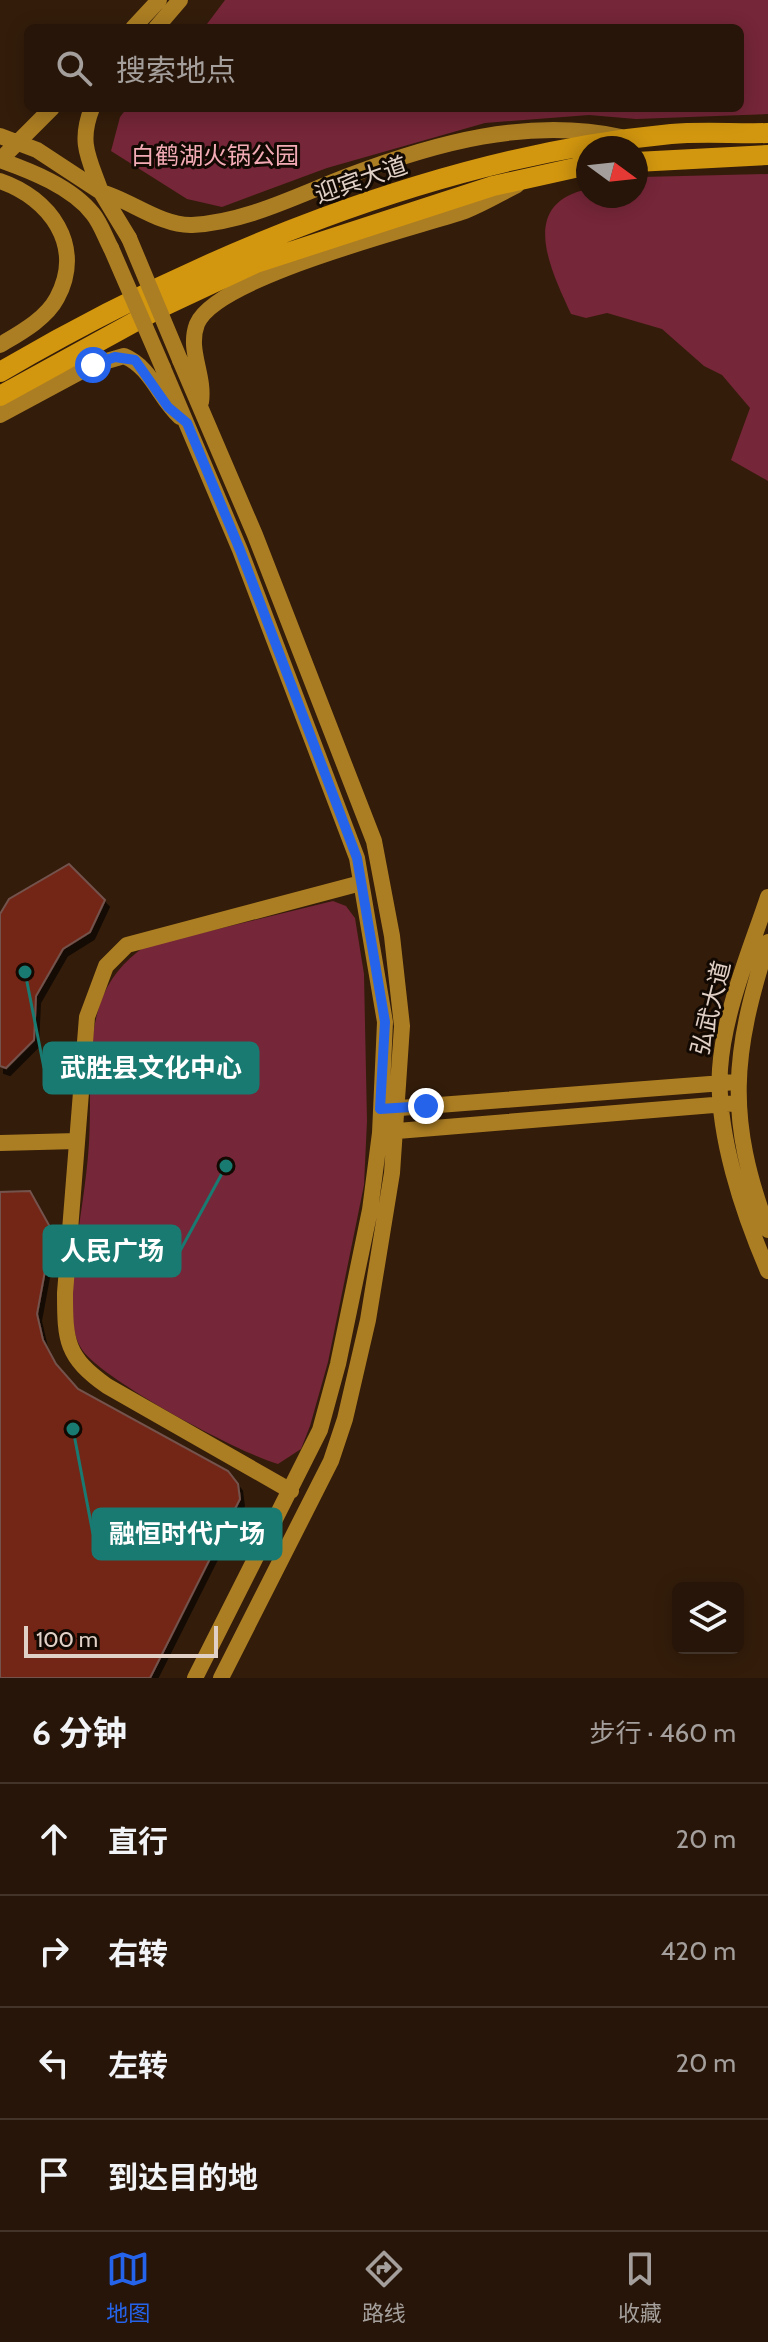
<!DOCTYPE html>
<html lang="zh">
<meta charset="utf-8">
<style>
body{margin:0;font-family:Cabin,"Noto Sans SC",sans-serif;background:#2e1e12;color:#f1f3f6}
.controls{position:absolute;right:24px;bottom:24px;display:grid;overflow:hidden;border-radius:12px;box-shadow:0 4px 20px #0003}
.controls button{width:72px;height:72px;display:grid;place-items:center;padding:0;border:0;border-bottom:2px solid #423429;background:#261508;color:#f1f3f6;font:40px sans-serif}
.compass{position:absolute;left:576px;top:136px;width:72px;height:72px;border-radius:50%;background:#261508;box-shadow:0 4px 20px #0003;rotate:105deg}
.scale{position:absolute;left:24px;bottom:20px;width:194px;box-sizing:border-box;padding-left:8px;border:4px solid #e0d0c6;border-top:0;font-size:22px;line-height:28px;white-space:nowrap;color:#e0d0c6;-webkit-text-stroke:6px #130903;paint-order:stroke}
.stop{position:absolute;width:24px;height:24px;margin:-18px;border:6px solid #2563eb;border-radius:50%;background:#fff}
.stop.end{background:#2563eb;border-color:#fff;box-shadow:0 2px 8px #0008}
.list{margin:0;padding:0;list-style:none}
h2{display:flex;justify-content:space-between;align-items:center;height:104px;margin:0;padding:0 32px;font-size:34px}
h2 small{font-size:26px;font-weight:400;color:#a49f9c}
.list li{display:grid;grid-template-columns:52px 1fr auto;gap:24px;align-items:center;box-sizing:border-box;height:112px;padding:0 32px;border-top:2px solid #423429}
.list b{display:block;font-size:30px;white-space:nowrap}
.list em{font-size:26px;font-style:normal;color:#a49f9c}
.icon{flex:none;width:44px;height:44px;fill:none;stroke:currentColor;stroke-width:2;stroke-linecap:round;stroke-linejoin:round}
.map{position:relative;flex:none;width:768px;height:1678px;overflow:hidden}
.search{position:absolute;background:#261508;box-shadow:0 4px 20px #0003;left:24px;right:24px;top:24px;height:88px;display:flex;align-items:center;gap:20px;box-sizing:border-box;padding:0 28px;border-radius:12px;color:#a49f9c;font-size:30px}
.sheet{height:552px;background:#261508}
nav{display:flex;justify-content:space-around;align-items:center;box-sizing:border-box;height:112px;border-top:2px solid #423429;background:#261508;font-size:22px;color:#a49f9c}
nav a{display:grid;justify-items:center;gap:4px}
nav .on{color:#2563eb}
.map>svg:first-child{display:block}
</style>
<div class="map">
<svg width="768" height="1678" viewBox="0 0 768 1678">
<defs>
<filter id="shadow"><feDropShadow dx="4" dy="7" stdDeviation="0" flood-color="#0009"/></filter>
</defs>
<rect width="100%" height="100%" fill="#331c0a"/>
<path fill="#752638" d="M225 0H768V114L636 119 589 115 485 123 327 168 222 207 187 199 111 151 120 117 127 108H740V28H204Z
M768 174V481L731 460 750 408 722 375 704 366 662 329 607 313 586 318 571 314C550 268 518 204 588 189V196H636V179L641 177Z
M333 901 346 906 355 918 364 974 367 1121 364 1185 328 1362 310 1426 301 1449 278 1464C241 1454 98 1378 81 1348 71 1332 71 1306 72 1288 75 1240 86 1192 89 1143 92 1099 86 1046 100 1004 108 980 124 961 144 947Z"/>
<path fill="#732616" stroke="#73524b" stroke-width="2" filter="url(#shadow)" d="M69 864 105 900 90 932 63 949 36 996 34 1040 6 1068 0 1066V914L9 899Z
M30 1191 50 1227V1244L37 1314 43 1340 56 1364 78 1389 228 1471 238 1484 240 1499 150 1678H0V1192Z"/>
<g fill="none" stroke-linecap="round" stroke-linejoin="round">
<path stroke="#ac7e23" stroke-width="16" d="M133 28 159 0
M156 28 180 0
M92 108C78 143 89 158 101 192 130 200 161 226 192 225 247 222 298 195 348 176 435 143 528 117 621 137
M0 136 37 150 101 192 129 238
M0 160C31 171 72 187 93 214 101 224 105 237 111 248
M0 160 52 108
M0 181C50 198 85 246 57 298 46 319 20 333 0 345
M180 360 255 535 374 841 392 936 402 1026 392 1173 368 1320 345 1419 331 1461 221 1678
M163 368 240 550 357 858 385 1022 380 1133 370 1210 338 1364 320 1430 195 1678
M201 402C205 375 187 350 197 324 216 277 411 229 462 212 481 205 499 194 517 185
M0 415 93 365 124 356C151 367 159 398 180 417
M768 897C750 951 724 1011 720 1069 716 1133 743 1213 768 1271
M768 942C732 1054 726 1118 768 1230
M387 1109 736 1082
M385 1132 738 1103
M0 1143 77 1141
M291 1491 107 1386C66 1357 65 1341 65 1293L87 1017 106 966 127 945 361 883"/>
<path stroke="#d3970f" stroke-width="20" d="M636 162 768 155
M0 372C198 256 440 156 671 134 703 131 736 134 768 133
M0 396 160 308 256 263 493 186 588 165"/>
<path stroke="#ac7e23" stroke-width="16" d="M129 238 180 360
M111 248 163 368"/>
</g>
<g fill="none" stroke-linecap="round" stroke-linejoin="round">
<path stroke="#2563eb" stroke-width="10" d="M93 365 115 357 135 360 168 407 187 423 240 550 357 858 385 1022 380 1109 426 1106"/>
</g>
<g text-anchor="middle" stroke-width="6" stroke-linejoin="round" paint-order="stroke">
<g font-size="24" fill="#f3abb5" stroke="#130903">
<text x="215" y="164">白鹤湖火锅公园</text>
</g>
<g font-size="24" fill="#e0d0c6" stroke="#130903">
<text transform="translate(361 180) rotate(-19)" y="8">迎宾大道</text>
<text transform="translate(711 1008) rotate(-76)" y="8">弘武大道</text>
</g>
</g>
<path fill="none" stroke="#197a72" stroke-width="3" d="M25 972L44 1068M226 1166L180 1251M73 1429L93 1534"/>
<g fill="#197a72" stroke="#130903" stroke-width="3">
<circle cx="25" cy="972" r="8"/>
<circle cx="226" cy="1166" r="8"/>
<circle cx="73" cy="1429" r="8"/>
</g>
<g fill="#197a72" stroke="#197a72" stroke-width="3">
<rect x="44" y="1043" width="214" height="50" rx="8"/>
<rect x="44" y="1226" width="136" height="50" rx="8"/>
<rect x="93" y="1509" width="188" height="50" rx="8"/>
</g>
<g font-size="26" text-anchor="middle" font-weight="bold" fill="#fff">
<text x="151" y="1077">武胜县文化中心</text>
<text x="112" y="1260">人民广场</text>
<text x="187" y="1543">融恒时代广场</text>
</g>
</svg>
<div class="controls">
<button><svg class="icon" aria-label="layers" viewBox="0 0 24 24"><path d="M12 4l9 5-9 5-9-5zM3 14l9 5 9-5"/></svg></button>
</div>
<svg class="compass" viewBox="-18 -18 36 36"><path d="M0-13l5 13h-10z" fill="#e53935"/><path d="M0 13l5-13h-10z" fill="#a49f9c"/></svg>
<div class="scale">100 m</div>
<div class="stop" style="left:93px;top:365px"></div>
<div class="stop end" style="left:426px;top:1106px"></div>
<div class="search"><svg class="icon" aria-label="search" viewBox="0 0 24 24"><circle cx="10" cy="10" r="6"/><path d="M15 15l6 6"/></svg>搜索地点</div>
</div>
<section class="sheet">
<h2>6 分钟<small>步行 · 460 m</small></h2>
<ul class="list">
<li><svg class="icon" aria-label="ahead" viewBox="0 0 24 24"><path d="M12 20V5M6 11l6-6 6 6"/></svg><div><b>直行</b></div><em>20 m</em></li>
<li><svg class="icon" aria-label="right" viewBox="0 0 24 24"><path d="M7 20v-9h11M14 6l5 5-5 5"/></svg><div><b>右转</b></div><em>420 m</em></li>
<li><svg class="icon" aria-label="left" viewBox="0 0 24 24"><path d="M17 20v-9H6M10 6l-5 5 5 5"/></svg><div><b>左转</b></div><em>20 m</em></li>
<li><svg class="icon" aria-label="arrive" viewBox="0 0 24 24"><path d="M6 21V4h12l-3 4 3 4H6"/></svg><div><b>到达目的地</b></div></li>
</ul>
</section>
<nav>
<a class="on"><svg class="icon" aria-label="map" viewBox="0 0 24 24"><path d="M3 6l6-2 6 2 6-2v14l-6 2-6-2-6 2zM9 4v14M15 6v14"/></svg>地图</a>
<a><svg class="icon" aria-label="directions" viewBox="0 0 24 24"><path d="M12 3l9 9-9 9-9-9zM9 14v-3h6M13 9l2 2-2 2"/></svg>路线</a>
<a><svg class="icon" aria-label="saved" viewBox="0 0 24 24"><path d="M7 4h10v16l-5-4-5 4z"/></svg>收藏</a>
</nav>
